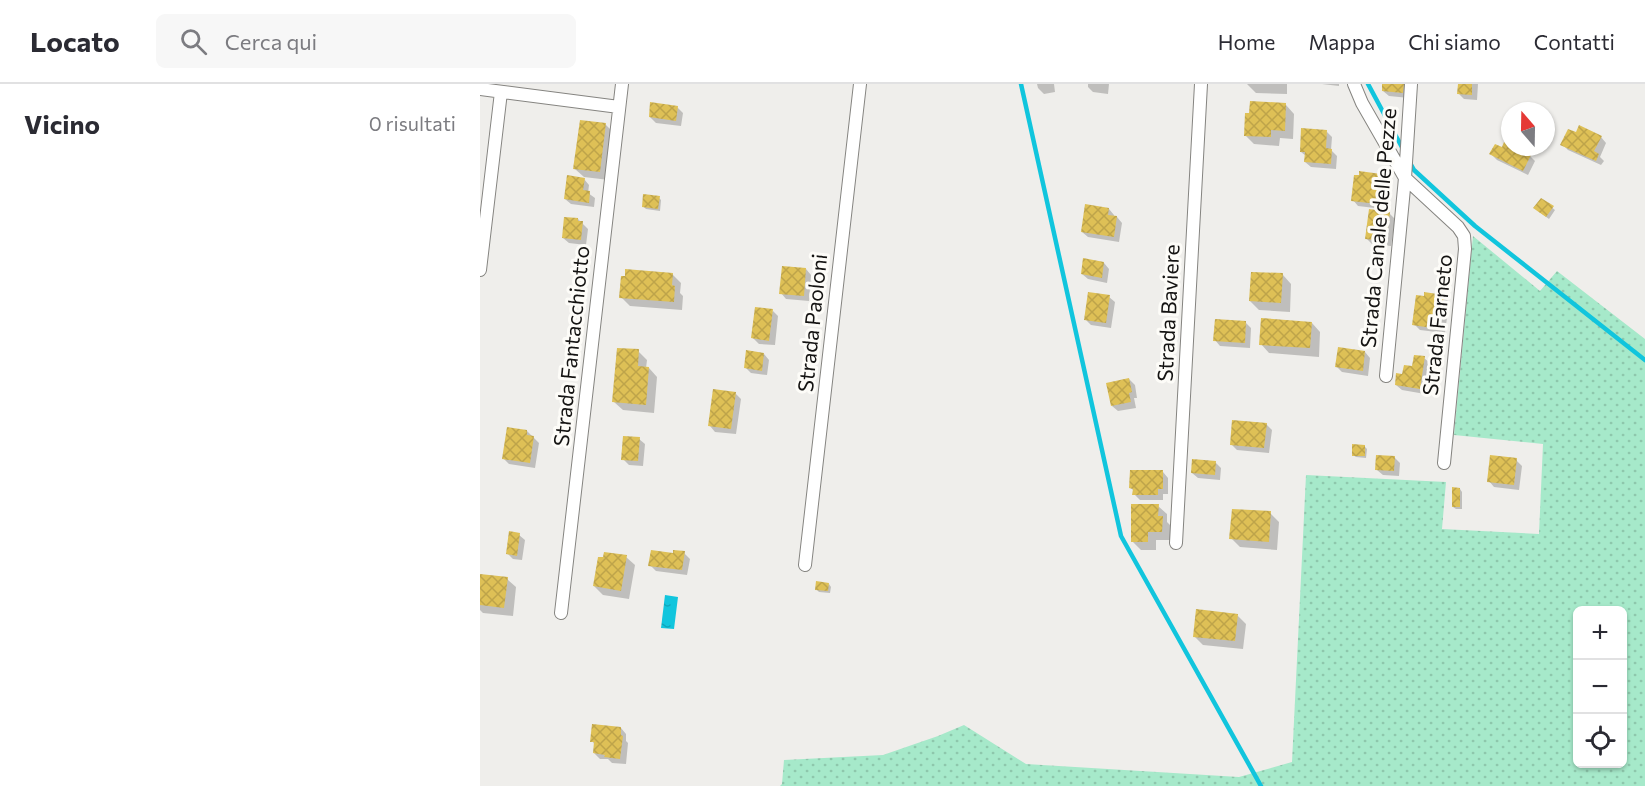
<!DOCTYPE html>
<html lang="it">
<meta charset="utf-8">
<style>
body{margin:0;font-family:Commissioner,sans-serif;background:#f7f7f7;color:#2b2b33}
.controls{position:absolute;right:18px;bottom:18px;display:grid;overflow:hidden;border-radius:9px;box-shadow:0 2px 4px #0004}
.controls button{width:54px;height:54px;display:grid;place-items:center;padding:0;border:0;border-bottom:2px solid #e1e1e2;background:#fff;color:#2b2b33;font:30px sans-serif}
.compass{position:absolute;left:1021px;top:18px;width:54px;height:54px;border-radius:50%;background:#fff;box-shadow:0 2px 4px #0004;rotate:340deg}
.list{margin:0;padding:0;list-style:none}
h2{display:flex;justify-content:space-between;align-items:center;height:78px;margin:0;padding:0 24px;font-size:26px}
h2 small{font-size:20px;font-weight:400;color:#7c7c81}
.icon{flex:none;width:33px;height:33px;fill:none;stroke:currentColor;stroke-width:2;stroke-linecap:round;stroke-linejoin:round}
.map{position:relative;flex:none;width:1165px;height:702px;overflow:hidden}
header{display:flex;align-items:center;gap:36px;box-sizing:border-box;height:84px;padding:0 30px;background:#fff;border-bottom:2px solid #e1e1e2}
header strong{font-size:28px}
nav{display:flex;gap:33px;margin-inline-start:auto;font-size:21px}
.search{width:420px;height:54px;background:#f7f7f7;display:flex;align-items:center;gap:15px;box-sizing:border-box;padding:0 21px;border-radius:9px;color:#7c7c81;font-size:22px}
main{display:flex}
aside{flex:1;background:#fff}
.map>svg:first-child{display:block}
</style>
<header>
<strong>Locato</strong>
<div class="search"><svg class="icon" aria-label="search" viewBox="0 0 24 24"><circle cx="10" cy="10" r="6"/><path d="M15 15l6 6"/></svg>Cerca qui</div>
<nav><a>Home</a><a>Mappa</a><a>Chi siamo</a><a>Contatti</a></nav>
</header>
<main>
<aside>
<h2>Vicino<small>0 risultati</small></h2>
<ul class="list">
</ul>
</aside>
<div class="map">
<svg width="1165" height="702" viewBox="0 0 1165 702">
<defs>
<pattern id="green-dots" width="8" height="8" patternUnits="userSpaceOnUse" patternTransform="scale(1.5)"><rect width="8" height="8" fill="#a6e9ca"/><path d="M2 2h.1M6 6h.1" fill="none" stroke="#8ec7ac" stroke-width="1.8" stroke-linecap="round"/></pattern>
<pattern id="water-ripples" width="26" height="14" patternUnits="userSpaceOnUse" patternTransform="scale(1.5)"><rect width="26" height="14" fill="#11c5dd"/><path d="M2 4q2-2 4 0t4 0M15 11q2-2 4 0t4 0" fill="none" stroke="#0fa8bd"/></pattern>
<pattern id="building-cross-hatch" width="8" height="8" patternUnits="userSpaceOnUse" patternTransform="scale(1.5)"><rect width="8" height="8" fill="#dec056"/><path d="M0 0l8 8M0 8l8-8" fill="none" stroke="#bea44a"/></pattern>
</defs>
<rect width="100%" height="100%" fill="#efeeeb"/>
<path fill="url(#green-dots)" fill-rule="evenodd" d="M993 152 1060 207 1077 187 1165 255V702H300L302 700 304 676 403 671 458 652 484 641 546 680 759 693 812 678 826 391 966 398 962 445 1059 450 1063 360 974 351ZM1142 526V680H1098V526Z"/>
<path fill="url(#water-ripples)" d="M185 511 198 513 194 545 181 544Z"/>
<path fill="#0003" d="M557 0H574L575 8 564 10 558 4Z
M608 0H629L628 10 613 8 608 3Z
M767 0H807V10L776 9Z
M842 0H859V2Z
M904 0H929V14L909 12 903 7Z
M979 0H998L997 16 984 15 979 10Z
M806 21 814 30 813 55 800 54 799 62 774 60 765 51Z
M197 23 203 29 201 42 176 39 170 33Z
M126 41 135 50 129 96 104 93 95 85Z
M847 48 852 53 851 66 857 72 856 85 831 83 825 78 826 72 821 68Z
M1121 53 1126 59 1120 73 1124 77 1121 81 1088 66 1082 60Z
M1025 60 1050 72 1055 77 1048 91 1017 76 1011 70 1022 65Z
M901 92 906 97 903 125 878 122 873 116Z
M104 95 109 101 108 109 115 114 114 123 91 120 85 115Z
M179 114 181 116 180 127 166 125 163 122Z
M1062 116 1075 126 1069 135 1058 127Z
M629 125 634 131V133H637L642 139 639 158 608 153 602 148Z
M909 129 915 135 911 162 892 160 886 154Z
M98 135 108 145 106 161 89 159 83 154Z
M624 179 629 185 627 199 608 195 602 190Z
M326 185 331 191 329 217 306 215 301 209Z
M192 190 201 199 200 209 203 212 202 226 150 222 141 213Z
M803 191 811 200 810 228 779 226 770 217Z
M963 212 969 218 965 249 940 246 934 240Z
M629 213 635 218 631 244 611 241 605 235Z
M293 227 298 232 295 261 279 260 273 254Z
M766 239 771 244 770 264 740 262 735 256Z
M832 239 840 248 839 273 789 269 781 260Z
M158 267 167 276 166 284H169L177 293 174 329 143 326 134 318Z
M885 268 890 274 888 292 862 288 857 283Z
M284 270 289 276 287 291 271 289 266 284Z
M944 274 950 279 945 310 922 306 916 301Z
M649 295 655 301 657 314H654L656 324 638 327 632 322Z
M255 309 261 315 256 350 235 348 230 342Z
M786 340 792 346 789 369 757 366 751 360Z
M47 347 59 359 55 384 29 380 23 374Z
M159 355 165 360 163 382 149 381 143 375Z
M885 363 887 365 886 374 876 373 873 371Z
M914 373 920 379 919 392 903 391 897 386Z
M1036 376 1042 382 1039 406 1014 403 1009 397Z
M735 378 741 384 740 396 718 394 712 389Z
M683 388 688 394V410H683V416H660L654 410V407L651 404Z
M980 405 982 408V425H976L973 423Z
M678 422 687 430V438L691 442V456H676V466H661L652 457Z
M790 429 799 438 797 466 760 463 751 454Z
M39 451 45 456 42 476 33 475 27 469Z
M204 469 210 475 207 491 176 487 170 481Z
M146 473 155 481 149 515 123 511 114 502Z
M0 491 27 495 36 503 33 532 3 529 0 526Z
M349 500 351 503 350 509 339 508 337 506Z
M757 531 766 540 763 565 723 561 714 552Z
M141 644 146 650V657L148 659 146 680 132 679 128 675H120L114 669 115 661 112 657Z"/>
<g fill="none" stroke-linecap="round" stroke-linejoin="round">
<path stroke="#11c5dd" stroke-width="4.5" d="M541 0 641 452 781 702
M888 0 924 67
M929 77 934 86 995 142 1165 276"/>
</g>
<path fill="url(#building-cross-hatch)" d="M902 0H924L923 9 902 7Z
M978 0H992V11L977 10Z
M770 17 806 19 805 47 791 46V53L764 52 765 29H769Z
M170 18 198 22 196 37 169 33Z
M100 36 126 39 120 88 93 85Z
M1099 41 1122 52 1114 67 1119 70 1116 77 1080 61 1088 45 1096 48Z
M821 44 847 46 846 64 852 65 851 80 824 78 825 68H820Z
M1024 58 1030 61V63H1035L1051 71 1043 87 1009 70 1015 60 1022 63Z
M879 87 901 90 898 120 871 117 874 91H879Z
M87 91 105 94 103 106 110 107 109 119 84 115Z
M163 110 180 112 178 125 162 123Z
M1061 114 1074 122 1066 133 1053 124Z
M605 120 629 124 628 131 637 132 634 153 601 148Z
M889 125 910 128 906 157 885 155Z
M84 133 98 134V137H103L101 156 82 154Z
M603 174 624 178 622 194 601 190Z
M302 182 326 184 324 212 299 210Z
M145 185 193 189 192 201 195 202 194 218 139 214 141 192H145Z
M771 188 803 189 801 219 769 217Z
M608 208 630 211 626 239 604 236Z
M944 208 964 211 959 245 932 241 936 211 944 212Z
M275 223 293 225 289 257 271 254Z
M781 234 832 238 830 264 779 261Z
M735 235 766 237 765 259 733 257Z
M858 263 885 267 883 287 855 283Z
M137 264 159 265 158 282 169 283 166 321 132 318Z
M266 266 284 269 282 287 264 284Z
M934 271 945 272 940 305 915 301 916 289 922 290 924 281 932 282Z
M649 294 652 308 649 309 651 318 631 322 626 299Z
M233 305 256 308 251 345 228 342Z
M752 336 787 339 784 364 750 361Z
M27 343 47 346V351L54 352 50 379 22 375Z
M143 352 160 353 158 377 141 376Z
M872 360 885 361V372H872Z
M896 371 915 372 914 387 895 386Z
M1010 371 1037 374 1034 401 1007 398Z
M712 375 736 377 735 391 711 389Z
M650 386H683V405H678V411H652L653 405 649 404Z
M972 403 980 404V423H972Z
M651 420H679L678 432H683L682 448H668V458H651Z
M752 425 791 427 789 458 749 455Z
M29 447 40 449 37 472 26 470Z
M171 466 193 469V466L205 467 202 486 168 482Z
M124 468 147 471 141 507 113 502 118 473H123Z
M0 490 28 493 24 524 0 521Z
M336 497 349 499 348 507 335 506Z
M716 525 758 530 755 557 713 553Z
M112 640 141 643V651L143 652 140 675 124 673 125 671 113 669 114 658H110Z"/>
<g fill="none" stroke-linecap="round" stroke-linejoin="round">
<g stroke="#858480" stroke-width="14">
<path id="street" d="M874 0 882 19 925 94 978 143 984 152 985 165 964 379
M0 5 139 23
M0 186 21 8
M906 292 925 94 931 0
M696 459 721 0
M325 481 380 0
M81 529 142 0"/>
</g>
<use href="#street" stroke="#fff" stroke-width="12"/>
</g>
<g text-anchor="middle" stroke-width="6" stroke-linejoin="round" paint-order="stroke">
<g font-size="21" fill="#141312" stroke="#fdfcf8">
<text transform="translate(899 144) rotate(-85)" y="7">Strada Canale delle Pezze</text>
<text transform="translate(689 229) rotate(-87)" y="7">Strada Baviere</text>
<text transform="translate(333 239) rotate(-84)" y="7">Strada Paoloni</text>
<text transform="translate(958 241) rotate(-84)" y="7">Strada Farneto</text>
<text transform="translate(92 262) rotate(-84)" y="7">Strada Fantacchiotto</text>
</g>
</g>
</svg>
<div class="controls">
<button>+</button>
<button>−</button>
<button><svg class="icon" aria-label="locate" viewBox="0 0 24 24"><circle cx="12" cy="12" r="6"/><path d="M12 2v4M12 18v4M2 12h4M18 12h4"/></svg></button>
</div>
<svg class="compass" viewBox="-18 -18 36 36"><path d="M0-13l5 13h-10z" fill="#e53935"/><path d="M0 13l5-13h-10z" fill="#7c7c81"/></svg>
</div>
</main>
